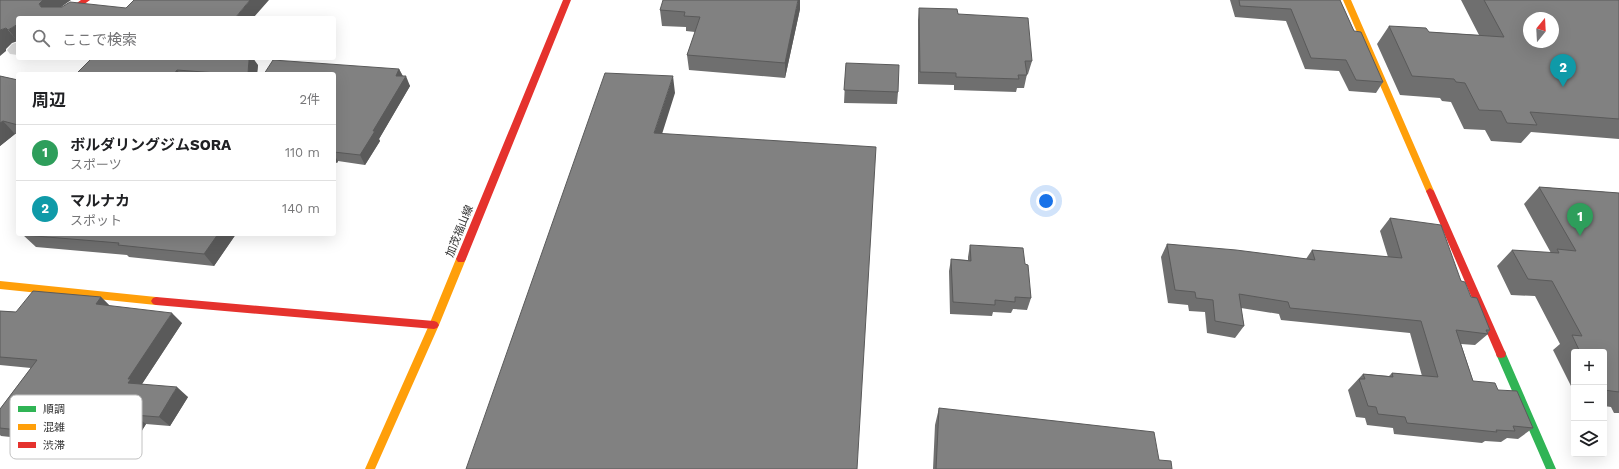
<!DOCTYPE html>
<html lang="ja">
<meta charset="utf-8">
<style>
body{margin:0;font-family:"Work Sans","Noto Sans JP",sans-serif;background:#f6f6f6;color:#202124}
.controls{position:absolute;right:12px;bottom:12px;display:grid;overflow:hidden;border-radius:4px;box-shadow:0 4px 16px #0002}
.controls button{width:36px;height:36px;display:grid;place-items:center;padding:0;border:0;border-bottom:1px solid #e0e0e0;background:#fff;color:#202124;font:20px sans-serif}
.compass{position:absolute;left:1523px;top:12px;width:36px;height:36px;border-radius:50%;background:#fff;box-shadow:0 4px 16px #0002;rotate:18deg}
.you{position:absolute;left:1046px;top:201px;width:14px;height:14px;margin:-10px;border:3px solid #fff;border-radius:50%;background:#1a73e8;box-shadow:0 0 0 6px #1a73e833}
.badge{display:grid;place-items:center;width:26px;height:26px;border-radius:50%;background:#db2777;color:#fff;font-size:13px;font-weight:700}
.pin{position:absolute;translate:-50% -33px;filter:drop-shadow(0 1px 2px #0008)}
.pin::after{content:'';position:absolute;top:21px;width:14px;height:12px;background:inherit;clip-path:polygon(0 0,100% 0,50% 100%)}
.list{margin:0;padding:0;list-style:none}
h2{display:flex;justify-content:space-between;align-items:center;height:52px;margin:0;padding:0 16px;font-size:17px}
h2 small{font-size:13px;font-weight:400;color:#757577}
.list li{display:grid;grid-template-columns:26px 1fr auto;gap:12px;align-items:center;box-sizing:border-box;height:56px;padding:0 16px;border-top:1px solid #e0e0e0}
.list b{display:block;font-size:15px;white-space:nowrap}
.list p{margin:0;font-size:13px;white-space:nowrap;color:#757577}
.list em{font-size:13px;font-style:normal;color:#757577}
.icon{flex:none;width:22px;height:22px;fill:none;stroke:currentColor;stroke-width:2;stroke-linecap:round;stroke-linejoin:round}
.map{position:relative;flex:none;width:1619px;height:469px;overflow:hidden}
.search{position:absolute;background:#fff;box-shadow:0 4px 16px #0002;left:16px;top:16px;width:320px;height:44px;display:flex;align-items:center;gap:10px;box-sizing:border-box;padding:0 14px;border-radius:4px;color:#757577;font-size:15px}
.panel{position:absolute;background:#fff;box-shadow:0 4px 16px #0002;left:16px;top:72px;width:320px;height:164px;border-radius:4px}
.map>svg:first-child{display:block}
</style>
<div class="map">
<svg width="1619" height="469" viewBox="0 0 1619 469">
<rect width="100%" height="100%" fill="#fff"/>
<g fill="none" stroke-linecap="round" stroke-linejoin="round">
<path fill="#d7d7d7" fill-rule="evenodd" d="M18 42V55L10 54 7 50 12 44Z"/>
<path fill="#30b455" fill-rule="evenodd" d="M1501 350 1505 351 1506 354 1556 469H1546L1496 354 1497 351Z"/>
<path fill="#ff9f0a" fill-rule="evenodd" d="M1343 0H1351L1434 191 1433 193H1427L1426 191Z
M461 255 464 256 466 259 439 325 375 469H365L429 325 456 259 458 256Z
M0 281 156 297 159 298 161 301 159 304 156 305 0 289Z"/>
<path fill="#e5322d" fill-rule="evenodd" d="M81 0H90L65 18H56Z
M563 0H571L466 259 464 262H458L456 259Z
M1430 188 1434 191 1506 354 1505 357 1501 358 1497 357 1496 354 1426 191Z
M156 297 434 321 437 322 439 325 437 328 434 329 156 305 153 304 151 301 153 298Z"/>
</g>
<path fill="#6f6f6f" d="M1230 0H1340L1354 31 1383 82 1376 93 1349 91 1339 71 1305 69 1286 21 1235 17Z
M1461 0H1619V139L1531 132 1521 143 1491 141 1485 130 1464 129 1451 102 1442 101 1440 98 1400 95 1377 44 1389 26 1429 32 1479 35Z
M919 8 958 14 1032 61 1028 74H1027L1024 88H1017L1016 92 954 90V85L918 84V20Z
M800 9 785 78 689 70 687 55 695 32 686 31V27L662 26 660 10Z
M846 63 898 92 897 104 844 103Z
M258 65 257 74H76Z
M399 69 403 76 410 86 379 139 380 141 365 165 338 161 337 163 334 162V74Z
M0 76 18 80V134H15L0 146Z
M1539 187 1619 193V413H1614L1611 407 1604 406V352H1574V392L1553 350 1560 344 1535 296 1511 295 1497 266 1512 250 1551 253 1524 204Z
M1390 218 1461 281 1471 297 1490 330 1488 333V334L1475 345 1461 344 1473 381 1498 390 1533 428 1518 439 1507 438 1501 442 1485 441 1482 443 1394 434 1393 428 1367 425 1365 418 1356 417 1348 390 1363 374 1389 376 1392 373 1422 376 1410 333 1281 320 1279 314 1241 308 1244 326 1235 338 1207 333 1205 312 1189 311 1188 305 1168 303 1161 257 1167 244 1306 259 1312 250 1388 257 1380 231Z
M236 234 214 266 129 257 127 255 36 247 23 235Z
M970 245 1025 264 1031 298 1027 310 1013 309 1011 313 993 312 992 316 950 314 949 271 951 259 968 260V257Z
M101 297 110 306 182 323 142 384 188 397 170 426 146 424 133 445 118 444 105 447 100 454 71 451 58 442 1 436 0 435V409L31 368 0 365V311L16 312Z
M939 408 1159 460 1172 469H933L935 425Z"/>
<path fill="#5a5a5a" d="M43 0H71L53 13 41 7 39 4Z
M250 0H269L253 18H235Z
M798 0H800V9L785 78V63Z
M18 24V41L8 30Z
M6 28 18 41 12 43 6 49V51L0 56V30Z
M249 58H253L258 65 257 74H248Z
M399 69 404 79 406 76 410 86 379 139 380 141 365 165 360 155 373 131 396 76Z
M177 70 180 74H174Z
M673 76 675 93 657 150 654 133Z
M3 121 15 134 0 146V123Z
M334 155 338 161 337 163 334 158Z
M218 234H236L214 266 204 254Z
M101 297 112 308 96 304Z
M172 313 182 323 140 387 128 383V379Z
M177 387 188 397 170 426 159 417Z
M134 415 146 424 133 445 121 436Z
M106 435 118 444 105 447 100 454 87 445 92 438Z"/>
<path fill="#818181" stroke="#5a5a5a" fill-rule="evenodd" d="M0 0H43L39 4 41 7H62L70 2 126 8 134 0H250L235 18H18V24L8 30 6 28 0 30Z
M663 0H798L785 63 687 55 700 17 684 16 685 12 660 10Z
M1239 0H1340L1354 31 1361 32 1383 82 1356 80 1346 60 1311 58 1291 9 1240 6Z
M1484 0H1619V119L1530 112 1537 125 1507 123 1501 111 1479 110 1465 83 1456 82 1454 79 1412 76 1389 26 1426 28 1429 32 1504 37ZM1529 18H1553V42H1529Z
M919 8 957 9 958 14 1028 18 1032 61H1025L1027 75H1018L1019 79 956 77V73L920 72Z
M92 58H249L248 74H230L177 70 174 74H76Z
M273 60 399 69 396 76H406L373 131H375L360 155 334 152V74H264Z
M846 63 899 65 898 92 844 90Z
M605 73 673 76 654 133 876 147 857 469H466Z
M0 76 18 80V125L3 121 0 123Z
M1539 187 1619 193V392L1604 390V352H1580L1572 335 1582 336 1552 281 1528 279 1512 250 1559 253 1557 249 1576 251Z
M1390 218 1441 225 1461 281 1465 282 1471 297 1477 298 1490 330H1486L1488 334 1456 330 1473 381 1495 383 1498 390 1517 391 1533 428 1513 426 1515 431 1496 430 1497 432 1407 423 1405 417 1378 414 1376 407 1368 406 1359 379H1365L1363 374 1393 377 1392 373 1438 377 1421 321 1290 308 1288 302 1239 294 1244 326 1215 321 1213 300 1196 298 1195 292 1175 290 1167 244 1236 250 1315 260 1312 250 1402 258Z
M24 234H218L204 254 118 245 119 243 23 235Z
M970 245 1023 248 1025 264 1028 265 1031 298 1015 297V302L995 300V305L953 302 951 259 971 261Z
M33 291 101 297 96 304 172 313 128 379H131L128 383 177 387 159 417 134 415 121 436 106 435 92 438 87 445 58 442 63 435 0 428V409L37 360 0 357V311L16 312Z
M939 408 1154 432 1159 460 1171 461 1172 469H936Z"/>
<g text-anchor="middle" stroke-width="4" stroke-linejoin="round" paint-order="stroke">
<g font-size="11" fill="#333" stroke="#fff">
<text transform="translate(459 231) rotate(-68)" y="4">加茂福山線</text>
</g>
</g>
<rect x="10" y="395" width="132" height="64" rx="6" fill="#fff" stroke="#c2c2c2" stroke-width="1"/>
<rect x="18" y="406" width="18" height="6" fill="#30b455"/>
<rect x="18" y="424" width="18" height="6" fill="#ff9f0a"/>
<rect x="18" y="442" width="18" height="6" fill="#e5322d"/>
<g font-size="11" fill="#333">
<text x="43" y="413">順調</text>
<text x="43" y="431">混雑</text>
<text x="43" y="449">渋滞</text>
</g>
</svg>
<div class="controls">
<button>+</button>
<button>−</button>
<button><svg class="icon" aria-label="layers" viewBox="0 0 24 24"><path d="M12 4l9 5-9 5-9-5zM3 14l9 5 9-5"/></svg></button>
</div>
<svg class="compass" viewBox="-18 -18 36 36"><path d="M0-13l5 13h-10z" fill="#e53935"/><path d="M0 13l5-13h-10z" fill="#757577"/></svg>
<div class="you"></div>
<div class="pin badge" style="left:1580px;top:236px;background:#2e9e5b">1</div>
<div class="pin badge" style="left:1563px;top:87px;background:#0f9aa8">2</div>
<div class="search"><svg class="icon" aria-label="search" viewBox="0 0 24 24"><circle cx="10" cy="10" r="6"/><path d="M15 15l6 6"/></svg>ここで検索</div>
<section class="panel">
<h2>周辺<small>2件</small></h2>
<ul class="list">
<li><span class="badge" style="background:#2e9e5b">1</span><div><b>ボルダリングジムSORA</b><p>スポーツ</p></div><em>110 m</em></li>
<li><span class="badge" style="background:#0f9aa8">2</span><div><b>マルナカ</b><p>スポット</p></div><em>140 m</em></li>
</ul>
</section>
</div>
